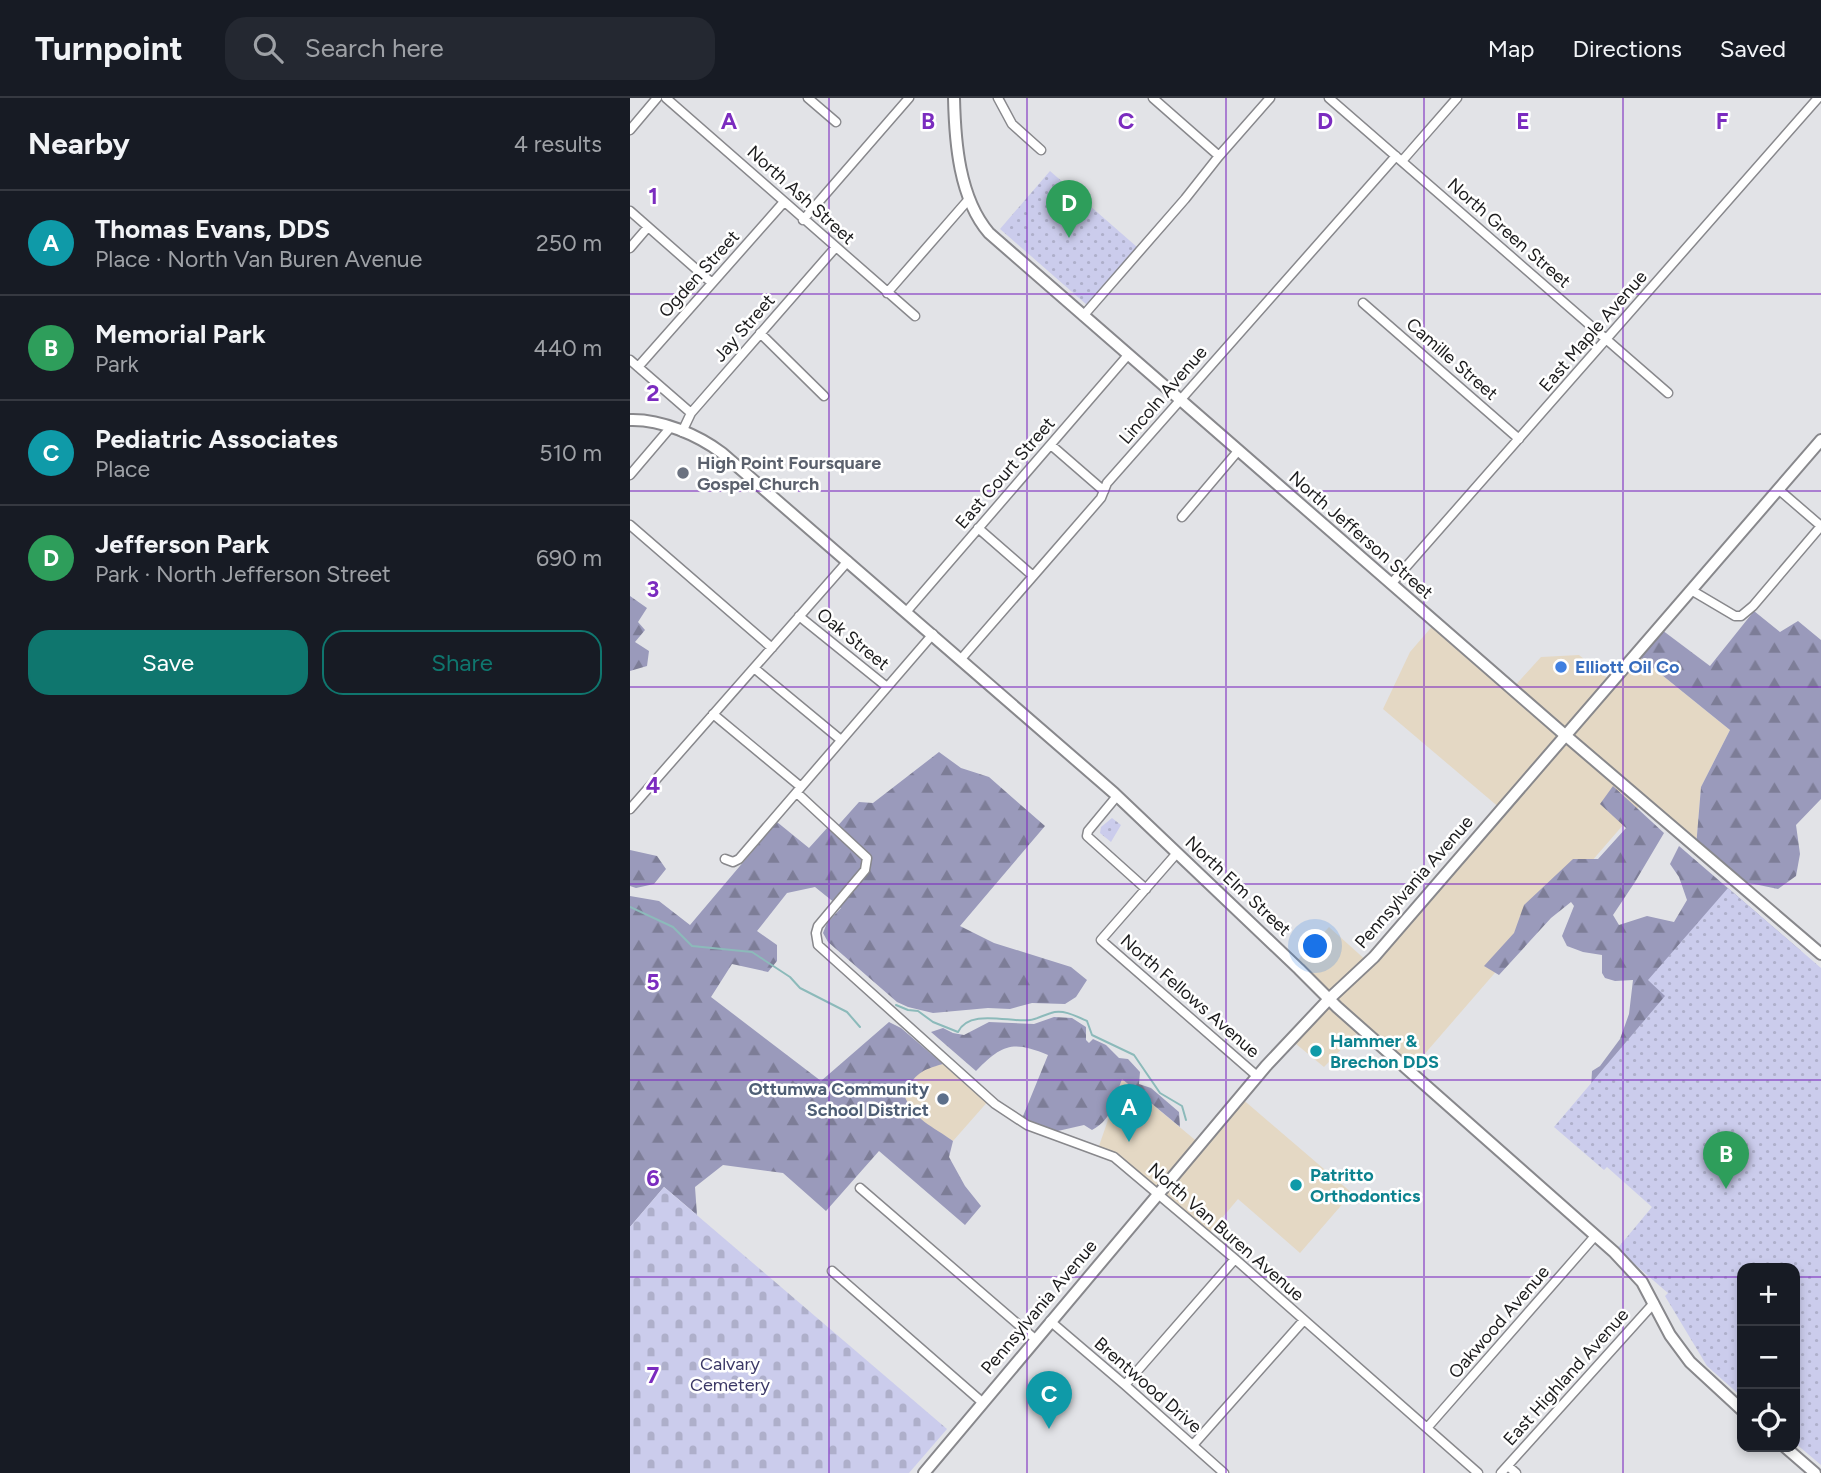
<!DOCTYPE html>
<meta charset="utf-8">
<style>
body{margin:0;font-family:Figtree,sans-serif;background:#242831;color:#f1f3f6}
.controls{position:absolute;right:21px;bottom:21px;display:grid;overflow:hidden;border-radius:14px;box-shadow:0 4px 10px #0003}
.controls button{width:63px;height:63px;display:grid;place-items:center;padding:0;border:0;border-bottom:2px solid #363941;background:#171b24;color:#f1f3f6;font:35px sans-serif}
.you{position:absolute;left:686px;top:849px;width:24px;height:24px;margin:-18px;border:5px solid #fff;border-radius:50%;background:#1a73e8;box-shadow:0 0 0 10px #1a73e833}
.badge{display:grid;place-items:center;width:46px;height:46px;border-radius:50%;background:#0f766e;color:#fff;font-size:23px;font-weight:700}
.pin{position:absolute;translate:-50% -58px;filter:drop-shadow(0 2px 4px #0008)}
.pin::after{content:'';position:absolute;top:37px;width:24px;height:21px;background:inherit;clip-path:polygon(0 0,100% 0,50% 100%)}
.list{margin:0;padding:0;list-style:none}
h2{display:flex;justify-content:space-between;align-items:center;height:91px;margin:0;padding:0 28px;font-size:30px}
h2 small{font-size:23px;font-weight:400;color:#9ea1a6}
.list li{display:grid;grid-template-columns:46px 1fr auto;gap:21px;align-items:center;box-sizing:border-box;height:105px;padding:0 28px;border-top:2px solid #363941}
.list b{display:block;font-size:26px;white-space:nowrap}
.list p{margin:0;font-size:23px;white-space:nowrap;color:#9ea1a6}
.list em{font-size:23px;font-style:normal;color:#9ea1a6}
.actions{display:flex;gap:14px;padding:21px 28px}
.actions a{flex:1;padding:16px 0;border:2px solid #0f766e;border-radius:21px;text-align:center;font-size:24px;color:#0f766e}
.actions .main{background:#0f766e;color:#fff}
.icon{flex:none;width:38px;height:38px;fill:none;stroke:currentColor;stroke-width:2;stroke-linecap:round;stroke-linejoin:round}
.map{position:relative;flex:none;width:1191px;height:1375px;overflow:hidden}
header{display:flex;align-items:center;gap:42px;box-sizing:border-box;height:98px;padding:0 35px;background:#171b24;border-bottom:2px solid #363941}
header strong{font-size:33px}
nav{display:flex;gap:38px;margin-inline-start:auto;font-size:24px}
.search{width:490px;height:63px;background:#242831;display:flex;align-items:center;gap:18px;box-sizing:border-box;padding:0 24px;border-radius:21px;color:#9ea1a6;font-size:26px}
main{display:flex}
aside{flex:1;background:#171b24}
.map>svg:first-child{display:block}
</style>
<header>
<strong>Turnpoint</strong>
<div class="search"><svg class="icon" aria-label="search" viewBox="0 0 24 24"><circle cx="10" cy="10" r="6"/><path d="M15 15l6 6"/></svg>Search here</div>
<nav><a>Map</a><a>Directions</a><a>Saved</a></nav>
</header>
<main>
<aside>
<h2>Nearby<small>4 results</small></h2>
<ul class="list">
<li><span class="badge" style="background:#0f9aa8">A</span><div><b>Thomas Evans, DDS</b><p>Place · North Van Buren Avenue</p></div><em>250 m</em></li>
<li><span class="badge" style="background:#2e9e5b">B</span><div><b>Memorial Park</b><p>Park</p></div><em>440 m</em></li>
<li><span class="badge" style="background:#0f9aa8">C</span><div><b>Pediatric Associates</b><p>Place</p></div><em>510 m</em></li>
<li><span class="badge" style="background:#2e9e5b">D</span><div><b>Jefferson Park</b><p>Park · North Jefferson Street</p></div><em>690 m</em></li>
</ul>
<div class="actions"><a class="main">Save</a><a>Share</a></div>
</aside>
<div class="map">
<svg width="1191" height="1375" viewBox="0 0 1191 1375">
<defs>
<pattern id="forest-firs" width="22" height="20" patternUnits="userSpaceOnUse" patternTransform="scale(1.75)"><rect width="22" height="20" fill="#9a9abb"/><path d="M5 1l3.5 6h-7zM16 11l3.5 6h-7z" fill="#7d7d97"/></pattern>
<pattern id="cemetery-stones" width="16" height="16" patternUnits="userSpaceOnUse" patternTransform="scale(1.75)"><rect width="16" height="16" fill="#cbccec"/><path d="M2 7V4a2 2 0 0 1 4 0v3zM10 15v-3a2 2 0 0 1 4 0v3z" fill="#aeafca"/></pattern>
<pattern id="park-dots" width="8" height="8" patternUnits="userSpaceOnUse" patternTransform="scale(1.75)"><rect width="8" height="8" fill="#cbccec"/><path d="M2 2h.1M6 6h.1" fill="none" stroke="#aeafca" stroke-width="1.8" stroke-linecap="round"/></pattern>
</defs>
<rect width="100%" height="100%" fill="#e2e3e7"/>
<path fill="#e4d8c4" d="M805 525 882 591 911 559 949 557 981 583 1006 556 1100 632 1071 689 1066 749 1013 704 779 974 731 931 694 969 660 941 699 900 664 866 699 829 738 864 871 711 753 611 780 554Z
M313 966 354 1001H360L323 1043 293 1024 278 1009 274 996 283 979 296 970Z
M492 981 570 1046 610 999 722 1095 670 1155 608 1101 576 1139 528 1096 468 1051Z"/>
<path fill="url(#forest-firs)" d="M0 498 17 510 8 524 15 532 5 544 19 553 17 568 0 573Z
M1124 513 1150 534 1168 523 1191 542V701L1166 727 1170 756 1166 778 1148 791 1105 782 1066 749 1071 689 1100 632 1006 556 1028 529 1080 568Z
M309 654 331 670 359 679 415 728 330 828 364 845 441 869 457 882 446 899 435 906 402 905 380 911 358 910 303 915 278 909 267 904 198 844 193 835 197 825 211 810 185 789 157 795 127 833 147 847V863L138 874 102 866 81 899 191 983 259 924 271 930 313 966C291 972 285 976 274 996 282 1021 304 1029 323 1043L319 1059 335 1088 351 1108 335 1127 249 1053 196 1113 153 1075 93 1067 65 1089 67 1117 34 1089 0 1129V798L29 803 60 827 147 724 179 750 198 729 204 732 229 704 243 705Z
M983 688 1034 735 1005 784 983 817 989 827 1017 818 1044 824 1057 802 1049 779 1040 766 1049 748 1171 853 1025 1113 961 990 962 973 970 968 990 941 999 916 1003 882 985 883 975 880 972 875V857L953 854 937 848 932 838 944 808 941 804 921 820 869 877 854 868 884 835 894 807 943 761H968L996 730 970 706Z
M0 752 27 758 36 771 24 786 6 790 0 788Z
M424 919 442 920 456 929V942L459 945 463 941 476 947 489 960 498 961 510 974 509 986 521 990 549 1014 550 1029 492 981C484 1002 484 1020 462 1032L454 1027 419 1035 391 1023 418 957C384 943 373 945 346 973L301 934 313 930 323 935 334 937 359 924 404 926Z"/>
<path fill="url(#cemetery-stones)" d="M34 1089 317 1331 279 1375H0V1129Z"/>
<path fill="url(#park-dots)" d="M420 73 507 149 457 207 370 131Z
M482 720 491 727 481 744 470 735 471 729Z
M1098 790 1191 870V1367L1165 1345V1170H1112V1299L1077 1268 1035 1198 1038 1195 987 1151 1022 1109 977 1069 974 1072 924 1029 1035 898 1018 882Z"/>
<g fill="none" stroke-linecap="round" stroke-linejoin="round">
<path stroke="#8cbaba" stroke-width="2" d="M0 809 43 829 62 848 122 854 160 879 170 890 217 914 230 929
M266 907 278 912 288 913 303 924 328 934C339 910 381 925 400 922 407 921 414 917 421 915 433 911 446 918 457 923L462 937 504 957 530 995 552 1008 556 1022"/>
<g stroke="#88888c" stroke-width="11">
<path id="street" d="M36 0 285 218
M178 0 206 24
M368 0 382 26 411 52
M523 0 589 58
M699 0 1038 295
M0 32 27 0
M772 63 827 0
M0 113 82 185
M173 122 279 0
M0 150 18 129
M257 195 339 101
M733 205 889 341
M453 218 555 101 589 58 640 0
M130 235 194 298
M0 262 61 315
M8 269 153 105
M52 334 61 315 205 150
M421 347 474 393
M0 377 40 330
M1148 391 1191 428
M552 419 608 353
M0 427 142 550
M348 430 403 478
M761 486 1188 0
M1061 492 1105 518H1111L1123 508 1191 428
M277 513 498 257
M169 518 257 589
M331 561 471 400 477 385 766 58
M124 570 211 642
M83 616 171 689
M167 695 237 760 235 772 188 828 186 835 188 847 365 1006 397 1027 484 1059 605 1161 848 1375
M487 698 458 733 457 738 516 791
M0 711 218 463
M547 755 471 842 627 978
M95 761 103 764 109 761 303 536
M230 1090 405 1241
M202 1173 352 1304
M420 1223 495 1287 594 1375
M495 1287 605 1161
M797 1330 965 1138
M563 1347 674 1222
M878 1368 886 1375
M871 1375 1024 1205"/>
</g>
<g stroke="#88888c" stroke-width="14">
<path id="secondary" d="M324 0C325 44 329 100 359 135L935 637 1191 856
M0 322C31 321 68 337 92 355L484 695 669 871 707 909 984 1154 1012 1184 1040 1237 1060 1264 1112 1312
M1155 1349 1185 1375
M294 1375 636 968 700 900 744 859 1191 342"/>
</g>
<use href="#street" stroke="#fff" stroke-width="8"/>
<use href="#secondary" stroke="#fff" stroke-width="10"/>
</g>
<path fill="none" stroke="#7b2cbf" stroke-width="2" stroke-opacity="0.55" d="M199 0V1375M397 0V1375M596 0V1375M794 0V1375M993 0V1375M0 196H1191M0 393H1191M0 589H1191M0 786H1191M0 982H1191M0 1179H1112M1165 1179H1191"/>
<circle fill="#6b7280" stroke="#fff" stroke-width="2.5" cx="53" cy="375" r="7"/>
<circle fill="#3f7fe0" stroke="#fff" stroke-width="2.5" cx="931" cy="569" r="7"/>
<g fill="#0f9aa8" stroke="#fff" stroke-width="2.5">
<circle cx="686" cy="953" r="7"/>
<circle cx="666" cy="1087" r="7"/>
</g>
<circle fill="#5c6f8a" stroke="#fff" stroke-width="2.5" cx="313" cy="1001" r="7"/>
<g text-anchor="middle" stroke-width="5" stroke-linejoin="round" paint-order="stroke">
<g font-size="18" fill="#1c1c1d" stroke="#fff">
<text transform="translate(171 97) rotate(42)" y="6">North Ash Street</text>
<text transform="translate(879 135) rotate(41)" y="6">North Green Street</text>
<text transform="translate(69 176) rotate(-48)" y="6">Ogden Street</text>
<text transform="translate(114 230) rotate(-49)" y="6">Jay Street</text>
<text transform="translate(963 233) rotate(-49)" y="6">East Maple Avenue</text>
<text transform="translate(822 261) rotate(41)" y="6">Camille Street</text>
<text transform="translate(533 297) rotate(-49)" y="6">Lincoln Avenue</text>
<text transform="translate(375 375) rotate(-49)" y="6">East Court Street</text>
<text transform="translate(731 437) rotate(41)" y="6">North Jefferson Street</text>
<text transform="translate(223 541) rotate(39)" y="6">Oak Street</text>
<text transform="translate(784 784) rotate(-49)" y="6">Pennsylvania Avenue</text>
<text transform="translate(608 788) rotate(43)" y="6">North Elm Street</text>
<text transform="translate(560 898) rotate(41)" y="6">North Fellows Avenue</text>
<text transform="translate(596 1134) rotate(41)" y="6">North Van Buren Avenue</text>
<text transform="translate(409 1209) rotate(-50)" y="6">Pennsylvania Avenue</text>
<text transform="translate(869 1224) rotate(-49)" y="6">Oakwood Avenue</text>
<text transform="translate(936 1279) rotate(-48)" y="6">East Highland Avenue</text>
<text transform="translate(518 1287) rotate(41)" y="6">Brentwood Drive</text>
</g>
<g font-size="18" font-weight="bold" fill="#5b616d" stroke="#fff" text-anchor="start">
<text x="67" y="371">High Point Foursquare<tspan x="67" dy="21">Gospel Church</tspan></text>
</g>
<g font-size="18" font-weight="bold" fill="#366cbe" stroke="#fff" text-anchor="start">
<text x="945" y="575">Elliott Oil Co</text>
</g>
<g font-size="18" font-weight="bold" fill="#0d838f" stroke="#fff" text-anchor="start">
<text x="700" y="949">Hammer &amp;<tspan x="700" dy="21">Brechon DDS</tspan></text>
<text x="680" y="1083">Patritto<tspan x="680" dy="21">Orthodontics</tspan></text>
</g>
<g font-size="18" font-weight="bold" fill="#4e5e75" stroke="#fff" text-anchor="end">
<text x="299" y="997">Ottumwa Community<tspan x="299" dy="21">School District</tspan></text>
</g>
<g font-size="18" fill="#3b3866" stroke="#fff">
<text x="100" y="1272">Calvary<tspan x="100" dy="21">Cemetery</tspan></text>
</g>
</g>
<g font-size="23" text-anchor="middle" font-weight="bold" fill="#7b2cbf" stroke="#fff" stroke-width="5" stroke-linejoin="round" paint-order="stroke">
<text x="99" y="31">A</text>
<text x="298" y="31">B</text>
<text x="496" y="31">C</text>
<text x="695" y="31">D</text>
<text x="893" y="31">E</text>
<text x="1092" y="31">F</text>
<text x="23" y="106">1</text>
<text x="23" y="303">2</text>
<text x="23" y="499">3</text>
<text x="23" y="695">4</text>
<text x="23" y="892">5</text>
<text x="23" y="1088">6</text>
<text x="23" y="1285">7</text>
</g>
</svg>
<div class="controls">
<button>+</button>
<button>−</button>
<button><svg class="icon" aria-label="locate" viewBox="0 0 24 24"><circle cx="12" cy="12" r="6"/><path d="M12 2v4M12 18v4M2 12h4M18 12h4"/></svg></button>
</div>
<div class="you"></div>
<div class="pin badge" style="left:499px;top:1044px;background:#0f9aa8">A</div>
<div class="pin badge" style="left:1096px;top:1091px;background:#2e9e5b">B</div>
<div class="pin badge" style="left:419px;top:1331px;background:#0f9aa8">C</div>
<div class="pin badge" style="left:439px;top:140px;background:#2e9e5b">D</div>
</div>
</main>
